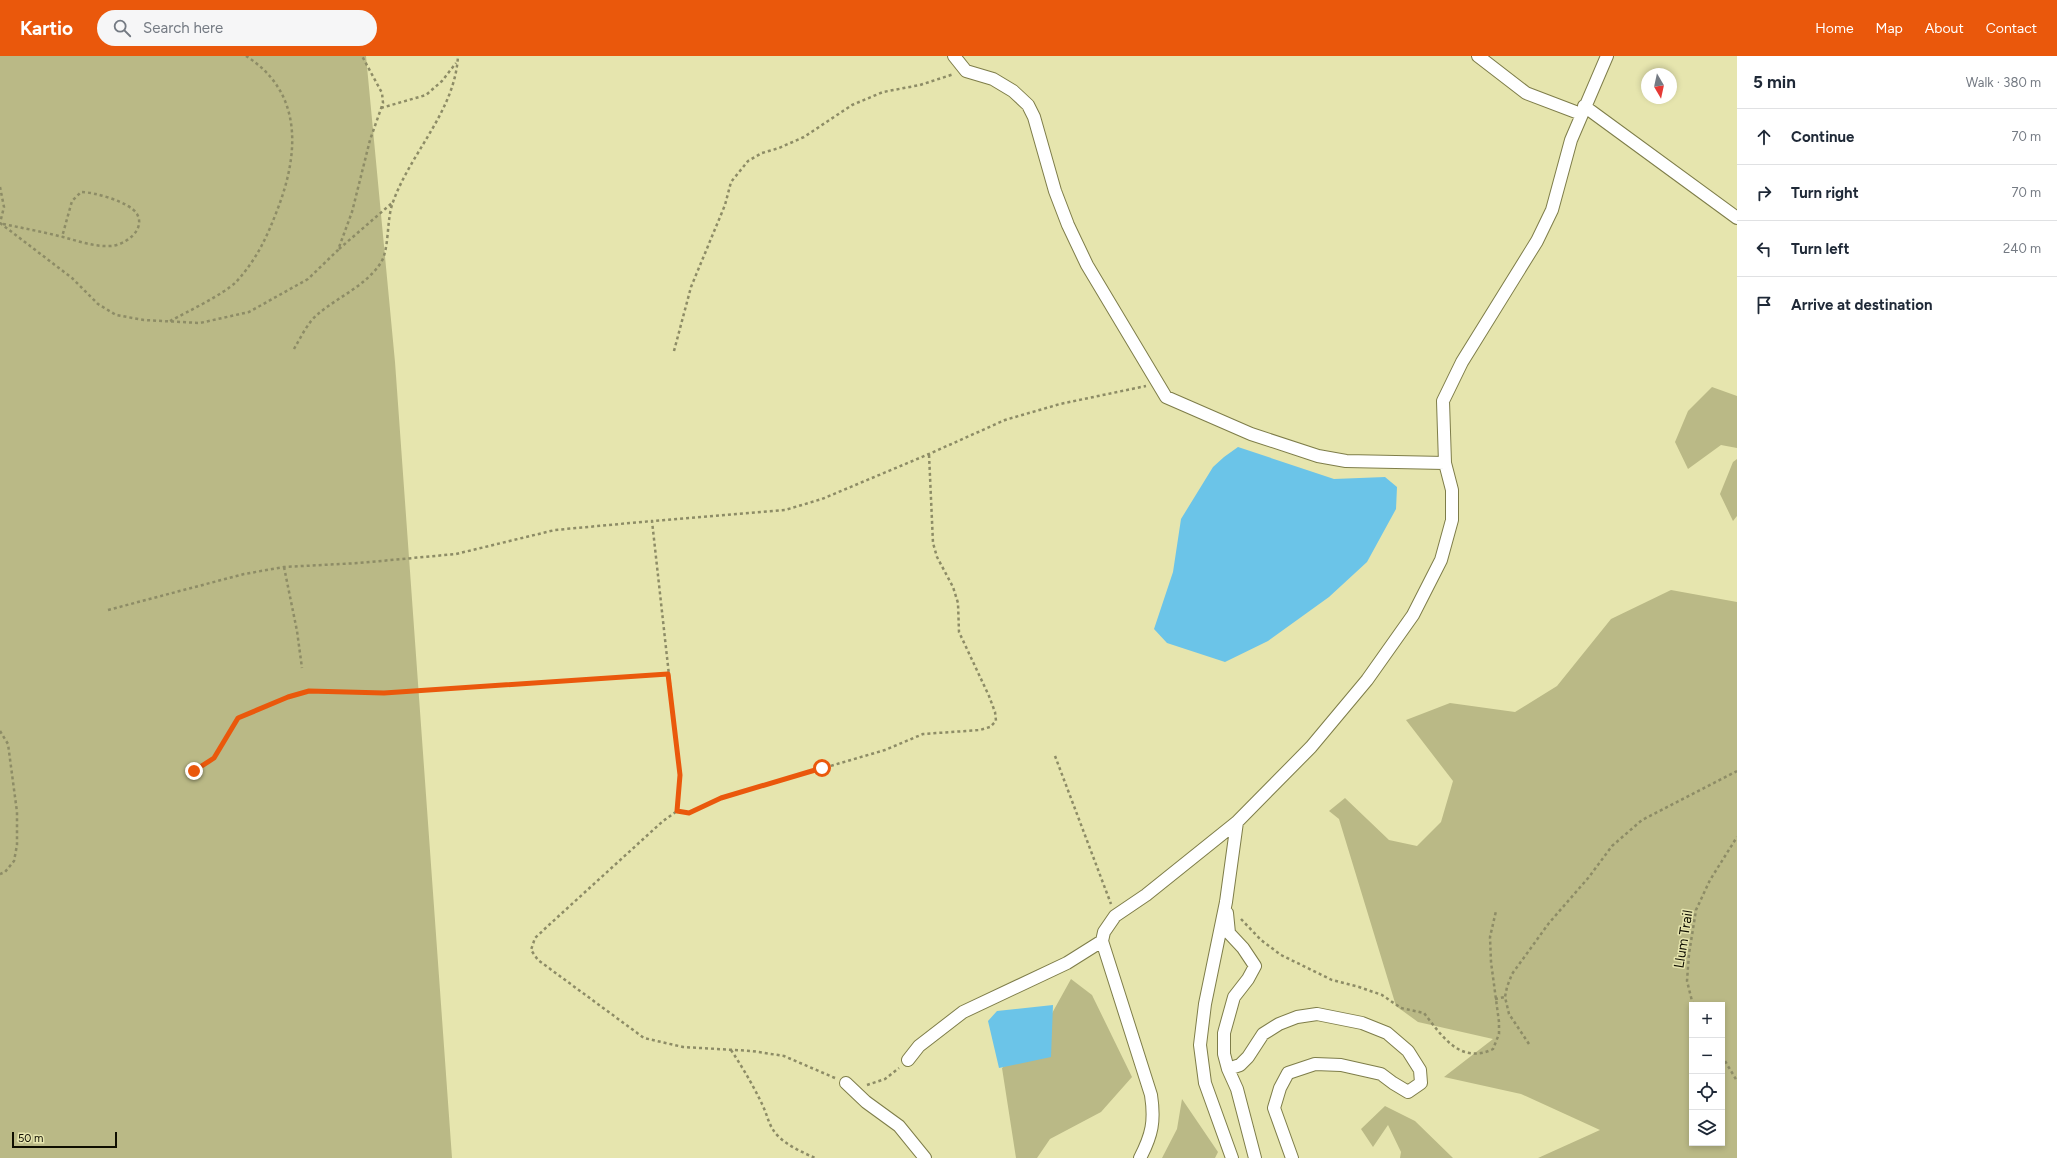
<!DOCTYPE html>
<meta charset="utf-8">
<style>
body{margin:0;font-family:Figtree,sans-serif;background:#f6f6f7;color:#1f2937}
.controls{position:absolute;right:12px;bottom:12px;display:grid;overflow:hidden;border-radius:0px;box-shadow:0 2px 6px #0003}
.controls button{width:36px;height:36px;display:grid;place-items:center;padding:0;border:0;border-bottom:1px solid #e0e1e3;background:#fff;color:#1f2937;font:20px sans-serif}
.compass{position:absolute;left:1641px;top:12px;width:36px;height:36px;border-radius:50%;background:#fff;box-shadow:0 2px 6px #0003;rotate:171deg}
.scale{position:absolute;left:12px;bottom:10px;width:105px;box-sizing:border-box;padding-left:4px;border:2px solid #0f0e00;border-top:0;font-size:11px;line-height:14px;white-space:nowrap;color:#0f0e00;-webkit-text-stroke:3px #e6e5ae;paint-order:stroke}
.stop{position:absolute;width:12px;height:12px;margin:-9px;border:3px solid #ea580c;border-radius:50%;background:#fff}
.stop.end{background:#ea580c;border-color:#fff;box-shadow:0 1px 4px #0008}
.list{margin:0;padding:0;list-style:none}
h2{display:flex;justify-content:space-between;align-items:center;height:52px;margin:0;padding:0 16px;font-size:17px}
h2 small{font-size:13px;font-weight:400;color:#747a83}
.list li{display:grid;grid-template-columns:26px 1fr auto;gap:12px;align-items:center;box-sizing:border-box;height:56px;padding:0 16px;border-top:1px solid #e0e1e3}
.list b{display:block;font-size:15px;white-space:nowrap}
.list em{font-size:13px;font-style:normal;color:#747a83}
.icon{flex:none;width:22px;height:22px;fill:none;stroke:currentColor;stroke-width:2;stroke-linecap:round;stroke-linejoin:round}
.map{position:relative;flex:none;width:1737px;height:1102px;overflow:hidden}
header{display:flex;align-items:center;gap:24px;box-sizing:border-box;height:56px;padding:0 20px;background:#ea580c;color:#fff}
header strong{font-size:19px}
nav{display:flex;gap:22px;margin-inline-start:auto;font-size:14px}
.search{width:280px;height:36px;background:#f6f6f7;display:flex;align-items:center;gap:10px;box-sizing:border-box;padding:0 14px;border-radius:22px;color:#747a83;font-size:15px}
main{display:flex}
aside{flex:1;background:#fff}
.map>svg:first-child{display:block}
</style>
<header>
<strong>Kartio</strong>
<div class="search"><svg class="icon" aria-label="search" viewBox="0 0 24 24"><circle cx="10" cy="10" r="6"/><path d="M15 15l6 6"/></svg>Search here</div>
<nav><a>Home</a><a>Map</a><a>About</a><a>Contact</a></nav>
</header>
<main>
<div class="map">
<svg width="1737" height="1102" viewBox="0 0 1737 1102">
<rect width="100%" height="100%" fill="#e6e5ae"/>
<path fill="#bab986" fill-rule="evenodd" d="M0 0H366L395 306 452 1102H0Z
M1712 331 1737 340V392L1721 389 1688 413 1675 386 1688 355Z
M1737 403V460L1733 465 1720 438 1733 406Z
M1671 534 1737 546V1102H1538L1600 1074 1521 1038 1444 1021 1493 983 1418 966 1396 950 1339 763 1329 755 1345 742 1389 784 1417 790 1441 766 1453 725 1406 664 1450 647 1515 656 1557 630 1611 563ZM1692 949H1722V1087H1692Z
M1071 923 1092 939 1132 1021 1101 1056 1050 1083 1037 1102H1016L1002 1012 1035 988Z
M1182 1043 1218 1096 1215 1102H1162L1177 1073Z
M1385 1050 1415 1065 1453 1102H1400L1401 1096 1388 1069 1373 1091 1361 1073Z"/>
<path fill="#6bc4e8" d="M1238 391 1334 423 1385 421 1397 431 1396 453 1367 506 1329 541 1268 585 1225 606 1167 587 1154 573 1173 516 1181 463 1213 411 1224 401Z
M1053 949 1051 1001 999 1012 988 965 997 955Z"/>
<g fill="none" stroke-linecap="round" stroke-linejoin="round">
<g stroke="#7e7d49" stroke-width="14">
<path id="minor" d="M954 0 966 15 993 23 1013 35 1028 49 1034 61 1055 135 1068 169 1087 209 1166 341 1251 378 1318 400 1346 405 1445 407
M1478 0 1526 37 1581 58
M1584 50 1737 162
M1227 857 1229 877 1243 892 1255 910 1248 923 1234 941 1224 977V998L1228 1013 1237 1033 1255 1102
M908 1004 919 990 963 956 1067 907 1102 885
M1228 1013 1240 1009 1248 1001 1263 978 1279 968 1297 961 1317 958 1362 967 1387 977 1408 995 1420 1014 1421 1027 1408 1036 1393 1027 1381 1018 1341 1009 1315 1008 1288 1017 1280 1032 1274 1052 1292 1102
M846 1027 866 1046 899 1070 925 1102
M1140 1102C1152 1079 1155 1065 1151 1039L1102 885 1104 876 1115 860 1146 839 1237 766 1311 691 1367 624 1413 559 1441 504 1452 464V434L1445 407 1443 345 1462 306 1537 185 1552 154 1571 84 1607 0
M1232 1102 1205 1027 1200 989 1205 948 1226 846 1237 766"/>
</g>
<path stroke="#8d8c66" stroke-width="2.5" stroke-dasharray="3 3" stroke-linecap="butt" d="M381 52 426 39 442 25 456 7
M0 131 4 151 0 167
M0 167 72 222 98 248 116 259 144 264 200 267 249 256 308 223 338 194 352 156 370 84 383 47 382 37 362 0
M3 168C23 172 43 176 63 181 78 185 94 191 111 190 125 189 146 174 137 158 130 146 94 136 81 136L72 145 62 181
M339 193 392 147
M170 265C187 256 224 238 236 226 257 203 267 181 278 152 299 97 303 36 246 0
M294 293C301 281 308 266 318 258 338 241 365 230 380 208 390 194 386 164 393 146 411 96 455 55 458 0
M674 295 691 231 725 149 731 126 748 105 762 97 779 92 804 81 852 49 883 36 920 29 954 18
M284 511 297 575 302 612
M108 554 244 518 284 511 359 507 456 498 555 474 652 465
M0 675 8 688 17 756V789L14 805 5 816 0 818
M1055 700 1111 848
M194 715 214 702 238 662 288 641 309 635 384 637 668 618
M677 755 689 757 721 742 885 694 923 678 980 674 990 671 996 665 995 656 989 640 959 576 958 547 953 531 937 501 933 487 929 398
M1241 863 1261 884 1281 899 1332 924 1359 931 1382 939 1401 952 1424 957C1442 980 1460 1009 1493 993L1499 978V966L1491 906 1490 881 1496 855
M1495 943 1505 941
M1693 949 1687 925 1689 898 1696 854 1710 824 1737 781
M1529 988 1509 958 1505 941 1507 931 1512 918 1549 867 1589 821 1612 790 1642 764 1737 715
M731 994C743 1012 754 1031 763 1050 768 1061 769 1071 778 1080 788 1090 802 1096 815 1102
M1722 1000 1737 1025
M835 1022 784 1000 752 995 683 991 644 982 538 904 531 894 535 882 550 868 663 765 677 755 680 719 652 465 785 454 822 443 929 398 1005 364 1060 348 1146 330
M867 1029 885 1023 899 1012"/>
<use href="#minor" stroke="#fff" stroke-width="12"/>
</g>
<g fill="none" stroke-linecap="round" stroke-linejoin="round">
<path stroke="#ea580c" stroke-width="5" d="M194 715 214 702 238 662 288 641 309 635 384 637 668 618 680 719 677 755 689 757 721 742 822 712"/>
</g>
<g text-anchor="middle" stroke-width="3" stroke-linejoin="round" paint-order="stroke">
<g font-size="14" fill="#0f0e00" stroke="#e6e5ae">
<text transform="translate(1683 883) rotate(-81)" y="5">Llum Trail</text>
</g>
</g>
</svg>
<div class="controls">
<button>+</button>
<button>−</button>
<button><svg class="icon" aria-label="locate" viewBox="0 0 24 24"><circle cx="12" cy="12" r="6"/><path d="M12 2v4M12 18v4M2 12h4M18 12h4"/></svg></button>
<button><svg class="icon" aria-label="layers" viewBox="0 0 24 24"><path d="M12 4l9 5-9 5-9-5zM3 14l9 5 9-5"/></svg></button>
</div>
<svg class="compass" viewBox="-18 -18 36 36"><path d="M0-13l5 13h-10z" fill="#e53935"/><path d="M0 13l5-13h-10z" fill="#747a83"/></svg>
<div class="scale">50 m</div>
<div class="stop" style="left:822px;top:712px"></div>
<div class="stop end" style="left:194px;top:715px"></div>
</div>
<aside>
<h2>5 min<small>Walk · 380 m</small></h2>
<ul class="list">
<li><svg class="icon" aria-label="ahead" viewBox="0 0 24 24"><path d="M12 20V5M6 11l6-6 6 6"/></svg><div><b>Continue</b></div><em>70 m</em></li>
<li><svg class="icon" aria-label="right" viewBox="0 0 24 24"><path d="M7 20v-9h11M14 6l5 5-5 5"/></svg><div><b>Turn right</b></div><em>70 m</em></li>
<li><svg class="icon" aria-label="left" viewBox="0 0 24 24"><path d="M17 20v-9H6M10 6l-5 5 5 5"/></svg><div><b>Turn left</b></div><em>240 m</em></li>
<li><svg class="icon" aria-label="arrive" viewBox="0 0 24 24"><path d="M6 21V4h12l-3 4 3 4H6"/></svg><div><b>Arrive at destination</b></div></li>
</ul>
</aside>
</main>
